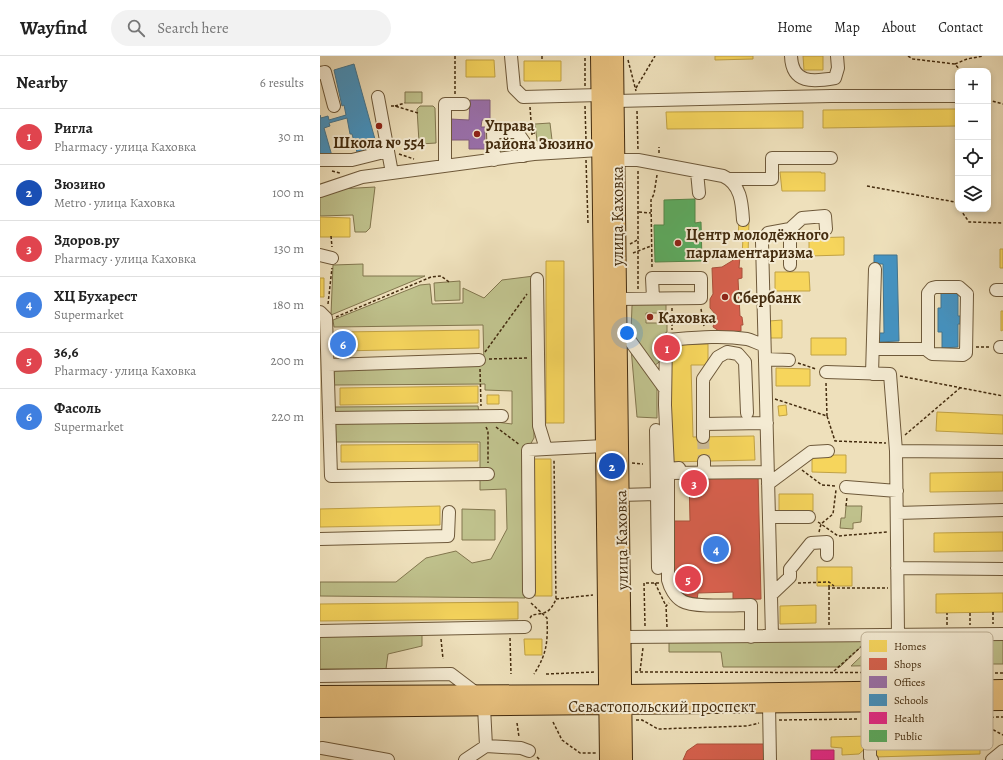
<!DOCTYPE html>
<meta charset="utf-8">
<style>
body{margin:0;font-family:Alegreya,serif;background:#f2f2f2;color:#222}
.controls{position:absolute;right:12px;top:12px;display:grid;overflow:hidden;border-radius:8px;box-shadow:0 2px 6px #0003}
.controls button{width:36px;height:36px;display:grid;place-items:center;padding:0;border:0;border-bottom:1px solid #e0e0e0;background:#fff;color:#222;font:20px sans-serif}
.you{position:absolute;left:307px;top:277px;width:14px;height:14px;margin:-10px;border:3px solid #fff;border-radius:50%;background:#1a73e8;box-shadow:0 0 0 6px #1a73e833}
.badge{display:grid;place-items:center;width:26px;height:26px;border-radius:50%;background:#8f2418;color:#fff;font-size:13px;font-weight:700}
.pin{position:absolute;translate:-50% -50%;border:2px solid #fff;box-shadow:0 1px 4px #0006}
.list{margin:0;padding:0;list-style:none}
h2{display:flex;justify-content:space-between;align-items:center;height:52px;margin:0;padding:0 16px;font-size:17px}
h2 small{font-size:13px;font-weight:400;color:#767676}
.list li{display:grid;grid-template-columns:26px 1fr auto;gap:12px;align-items:center;box-sizing:border-box;height:56px;padding:0 16px;border-top:1px solid #e0e0e0}
.list b{display:block;font-size:15px;white-space:nowrap}
.list p{margin:0;font-size:13px;white-space:nowrap;color:#767676}
.list em{font-size:13px;font-style:normal;color:#767676}
.icon{flex:none;width:22px;height:22px;fill:none;stroke:currentColor;stroke-width:2;stroke-linecap:round;stroke-linejoin:round}
.map{position:relative;flex:none;width:683px;height:704px;overflow:hidden}
header{display:flex;align-items:center;gap:24px;box-sizing:border-box;height:56px;padding:0 20px;background:#fff;border-bottom:1px solid #e0e0e0}
header strong{font-size:19px}
nav{display:flex;gap:22px;margin-inline-start:auto;font-size:14px}
.search{width:280px;height:36px;background:#f2f2f2;display:flex;align-items:center;gap:10px;box-sizing:border-box;padding:0 14px;border-radius:22px;color:#767676;font-size:15px}
main{display:flex}
aside{flex:1;background:#fff}
.map>svg:first-child{display:block}
</style>
<header>
<strong>Wayfind</strong>
<div class="search"><svg class="icon" aria-label="search" viewBox="0 0 24 24"><circle cx="10" cy="10" r="6"/><path d="M15 15l6 6"/></svg>Search here</div>
<nav><a>Home</a><a>Map</a><a>About</a><a>Contact</a></nav>
</header>
<main>
<aside>
<h2>Nearby<small>6 results</small></h2>
<ul class="list">
<li><span class="badge" style="background:#e0444e">1</span><div><b>Ригла</b><p>Pharmacy · улица Каховка</p></div><em>30 m</em></li>
<li><span class="badge" style="background:#1a4fb4">2</span><div><b>Зюзино</b><p>Metro · улица Каховка</p></div><em>100 m</em></li>
<li><span class="badge" style="background:#e0444e">3</span><div><b>Здоров.ру</b><p>Pharmacy · улица Каховка</p></div><em>130 m</em></li>
<li><span class="badge" style="background:#3f7fe0">4</span><div><b>ХЦ Бухарест</b><p>Supermarket</p></div><em>180 m</em></li>
<li><span class="badge" style="background:#e0444e">5</span><div><b>36,6</b><p>Pharmacy · улица Каховка</p></div><em>200 m</em></li>
<li><span class="badge" style="background:#3f7fe0">6</span><div><b>Фасоль</b><p>Supermarket</p></div><em>220 m</em></li>
</ul>
</aside>
<div class="map">
<svg width="683" height="704" viewBox="0 0 683 704">
<rect width="100%" height="100%" fill="#eee0bb"/>
<filter id="stains"><feTurbulence type="fractalNoise" baseFrequency=".005" numOctaves="4"/><feColorMatrix values="0 0 0 0 .2 0 0 0 0 .09 0 0 0 0 .02 0 0 0 .5 -.17"/></filter>
<radialGradient id="worn" r=".72"><stop offset=".6" stop-color="#630" stop-opacity="0"/><stop offset="1" stop-color="#630" stop-opacity=".3"/></radialGradient>
<path fill="#bfc18c" stroke="#82764e" d="M85 36H102V47H85Z
M100 50H113L115 52 116 87 100 88 99 86 97 53Z
M230 67 232 84 217 85 215 68Z
M195 82 198 83 199 93 195 96 180 98 177 83Z
M55 131 50 172 46 176H35L33 159 0 160V140L19 133Z
M43 208V220H105L11 259 13 209Z
M214 220V382L206 396 205 542 0 540V526H76L106 502 136 495 152 507 171 503 187 473 186 433 160 434V386H15V351L158 350 160 364 192 368V335L165 334V328L14 329V312L164 308 163 269 14 271 13 264 100 229 110 228 112 248 143 247V232L164 242 182 224Z
M140 225V244L115 245 114 227Z
M314 247H346V257H326V267H347V276L342 279 343 303 334 310 311 276 312 250Z
M311 292 337 328V362L317 361Z
M526 450H542L541 466 533 467V473L520 472 521 462H525Z
M142 453 175 454V484H142Z
M102 576V590L68 598 66 613H0V578Z
M578 578H683V608H598Z
M550 582 520 611H403L401 596H349V585Z
M560 582H574L593 609 531 610Z"/>
<path fill="#f6d55c" stroke="#c1a245" d="M395 0H433V3L395 4Z
M483 0H503V14H484Z
M146 4H174L175 21H146Z
M204 5H241V25H204Z
M631 53H638V70L503 72V54Z
M483 55V72L347 73 346 56Z
M460 116H501V117H505V135H462Z
M0 161 30 162V181H0Z
M419 164H429L428 200H422L423 182H418Z
M524 181V199L489 200V182Z
M680 193H683V212H680Z
M226 205H244V367H226Z
M455 216H489L490 235H455Z
M0 222H4V241H0Z
M681 255H683V274L681 275Z
M462 264V282H449V265Z
M159 274V292L21 295V276Z
M491 282H526V299H491Z
M388 288V309H371L373 381 434 380 435 404 349 406 346 289Z
M456 312 490 313V330H456Z
M158 330V347L20 349V332Z
M167 339H179V348H167Z
M466 349 467 359 459 360 458 350Z
M617 356 683 359V378L616 375Z
M158 388V405L21 406V389Z
M492 399H526V417L492 416Z
M214 403H231L232 540H215Z
M683 416V435L610 436V417Z
M459 438H493V455H459Z
M120 450V469L0 471V453Z
M683 476V495L614 496V477Z
M497 511H532V530H497Z
M683 537V556L616 557V538Z
M198 546V563L0 565V548Z
M496 549V567L460 568V550Z
M204 583H222V599H205Z
M548 680V690L539 698 522 699V692L511 691V681Z
M660 681V698L554 701 553 684Z"/>
<path fill="#d6604d" stroke="#aa503a" d="M420 200 419 212H422V222L418 223 420 260 422 261 423 269H421V275L402 277 393 271 396 259 390 252V243L393 238 392 212 402 211Z
M438 418 441 543 413 544V536L378 537 377 544 363 538 353 520 352 465H370L369 421Z
M377 688H445V704H363L367 695Z"/>
<path fill="#9970ab" stroke="#805c7c" d="M150 44H170V64H162L161 71H165V93H149V84H130V63L149 64Z"/>
<path fill="#4393c3" stroke="#43748d" d="M34 8 58 94 38 100 32 78H30L27 62 9 67 10 70 4 72 12 100 0 103V59L1 62 8 60 9 64 26 59 24 49 22 50 14 14Z
M554 199H577L579 285 558 286 557 277H564L563 208H554Z
M621 236H638V260H642V268H638V291L622 292V276H618V252H621Z"/>
<path fill="#e7298a" stroke="#b62a65" d="M491 694H514V704H491Z"/>
<path fill="#5aae61" stroke="#538748" d="M375 143V167L381 166 382 205 335 206 334 169H344V144Z"/>
<g fill="none" stroke-linecap="round" stroke-linejoin="round">
<path stroke="#ccbc99" stroke-width="12" stroke-dasharray="12 6" stroke-linecap="butt" d="M383 381 384 405"/>
<g stroke="#6e593a" stroke-width="14">
<path id="minor" d="M191 0 194 32 203 41 280 39
M471 0C472 28 493 26 515 22L518 12 517 0
M0 17 5 16 14 50
M58 41 72 117
M296 45 511 40H638
M0 104H32L68 95
M174 104 173 76H197L204 86V100
M296 104H318L403 120C421 128 422 147 423 164
M125 110V48H144
M377 116 379 137
M410 123H452V102H511
M0 135 42 121 214 98 280 94
M470 173V209
M0 199 12 202
M639 231 647 238 646 297 643 299 612 298 608 295V237L612 232 616 231Z
M676 234H683
M297 243 381 242V222H332L333 242
M0 256 6 262 11 420 168 418
M298 268 345 333
M680 291H683
M553 293H608
M445 303 469 304
M8 309 159 304
M506 316 570 318 576 395 578 578
M552 318 555 213
M9 362 182 360
M383 368 447 367
M336 374 337 438
M383 381V323L398 301 407 296 418 298 425 306 427 357
M226 393 284 390
M576 395 683 396
M384 405V412
M359 412 348 413 345 349 346 284C373 282 400 279 427 283 433 284 437 288 444 289
M448 428 491 396 508 395
M526 431 577 435
M300 439 337 438 338 512
M577 457 683 454
M449 461H489
M0 483 128 480 129 456
M577 512 683 513
M209 536 208 394 226 393 219 370 217 223
M451 539 470 521V513L491 487 507 486V499
M0 575 205 571
M452 580 442 186 448 177 470 173 482 162 505 160 506 173
M303 581 683 578
M431 581V549C416 549 373 552 362 545 355 541 350 532 348 524V417L448 416
M0 620 131 618 156 637
M550 646V701L552 704
M449 649 450 704
M164 651 166 690
M2 692 68 704
M145 704 166 690 201 692 209 695
M672 704 683 695"/>
</g>
<g stroke="#442c0f" stroke-width="18">
<path id="major" d="M279 0 288 704
M295 0 304 704
M0 638 304 637 683 632
M0 653 683 646"/>
</g>
<path stroke="#442c0f" stroke-width="1.5" stroke-dasharray="3 2" stroke-linecap="butt" d="M135 0V38
M222 0V5
M588 0 593 3 635 8 641 15
M308 4 316 35
M635 8 647 3 663 0
M265 30V0
M316 32 335 0
M668 44 683 48
M71 50H75L98 57
M75 50 85 47
M265 50 266 84
M210 51 212 79
M317 55 318 95
M212 77H216
M339 97V91
M79 98 94 103
M266 104 268 168
M12 115 20 117
M318 115V233
M547 130 635 146 638 151
M640 153 649 166 683 167
M319 156 331 157
M11 180 12 191
M310 188 319 183
M313 197 331 190
M332 211 331 144 334 138 337 119
M8 248 12 212
M352 252V274
M381 253 384 270
M16 261 111 221 121 220 129 226
M384 265 395 263
M656 291H670
M165 296 207 238
M169 303 208 302
M478 307 496 313
M160 313 161 350
M580 320 683 340
M506 327 507 360
M455 343 507 360 515 385 566 387
M166 371 168 375V407
M176 371 200 389
M585 379 640 332
M312 407 323 408
M482 414 502 429 516 430
M526 450 527 441
M498 466 501 468 513 458 516 434
M499 476 501 468 518 480 567 476
M335 527 346 550
M478 527 509 526
M509 532V526L514 530
M236 543 273 539
M211 547 227 562C228 585 227 598 214 618
M673 556V568
M650 557V569
M210 562 212 559C226 557 230 557 236 543L234 403
M509 569V532H568
M627 569V557
M325 570 324 527H339
M347 571 346 550 349 547
M190 582 191 618
M121 583 123 603
M586 590 604 616
M320 615 323 592
M514 615 543 589
M315 616 683 617
M226 618 275 616
M651 662 683 679
M561 663 683 661
M316 664H322L338 673 427 670 439 667
M459 664 539 663
M233 666 242 684 260 697H276
M197 667 199 681
M217 701 220 704"/>
<use href="#minor" stroke="#f4ebd3" stroke-width="12"/>
<use href="#major" stroke="#e7c07e" stroke-width="16"/>
</g>
<g fill="#8f2418" stroke="#f4ebd3" stroke-width="1.5">
<circle cx="59" cy="70" r="4"/>
<circle cx="157" cy="78" r="4"/>
<circle cx="358" cy="187" r="4"/>
<circle cx="405" cy="241" r="4"/>
<circle cx="330" cy="261" r="4"/>
</g>
<g text-anchor="middle" stroke-width="4" stroke-linejoin="round" paint-order="stroke">
<g font-size="16" font-weight="bold" fill="#442c0f" stroke="#f4ebd3" text-anchor="start">
<text x="165" y="75">Управа<tspan x="165" dy="18">района Зюзино</tspan></text>
<text x="59" y="92" text-anchor="middle">Школа № 554</text>
<text x="366" y="184">Центр молодёжного<tspan x="366" dy="18">парламентаризма</tspan></text>
<text x="413" y="247">Сбербанк</text>
<text x="338" y="267">Каховка</text>
</g>
<g font-size="16" fill="#442c0f" stroke="#f4ebd3">
<text transform="translate(297 160) rotate(-90)" y="6">улица Каховка</text>
<text transform="translate(301 484) rotate(-91)" y="6">улица Каховка</text>
<text x="342" y="656">Севастопольский проспект</text>
</g>
</g>
<rect x="541" y="576" width="132" height="118" rx="6" fill="#f4ebd3" stroke="#bfb298" stroke-width="1"/>
<rect x="549" y="584" width="18" height="12" fill="#f6d55c"/>
<rect x="549" y="602" width="18" height="12" fill="#d6604d"/>
<rect x="549" y="620" width="18" height="12" fill="#9970ab"/>
<rect x="549" y="638" width="18" height="12" fill="#4393c3"/>
<rect x="549" y="656" width="18" height="12" fill="#e7298a"/>
<rect x="549" y="674" width="18" height="12" fill="#5aae61"/>
<g font-size="11" fill="#442c0f">
<text x="574" y="594">Homes</text>
<text x="574" y="612">Shops</text>
<text x="574" y="630">Offices</text>
<text x="574" y="648">Schools</text>
<text x="574" y="666">Health</text>
<text x="574" y="684">Public</text>
</g>
<rect width="100%" height="100%" filter="url(#stains)"/>
<rect width="100%" height="100%" fill="url(#worn)"/>
</svg>
<div class="controls">
<button>+</button>
<button>−</button>
<button><svg class="icon" aria-label="locate" viewBox="0 0 24 24"><circle cx="12" cy="12" r="6"/><path d="M12 2v4M12 18v4M2 12h4M18 12h4"/></svg></button>
<button><svg class="icon" aria-label="layers" viewBox="0 0 24 24"><path d="M12 4l9 5-9 5-9-5zM3 14l9 5 9-5"/></svg></button>
</div>
<div class="you"></div>
<div class="pin badge" style="left:347px;top:292px;background:#e0444e">1</div>
<div class="pin badge" style="left:292px;top:410px;background:#1a4fb4">2</div>
<div class="pin badge" style="left:374px;top:427px;background:#e0444e">3</div>
<div class="pin badge" style="left:396px;top:493px;background:#3f7fe0">4</div>
<div class="pin badge" style="left:368px;top:523px;background:#e0444e">5</div>
<div class="pin badge" style="left:23px;top:288px;background:#3f7fe0">6</div>
</div>
</main>
